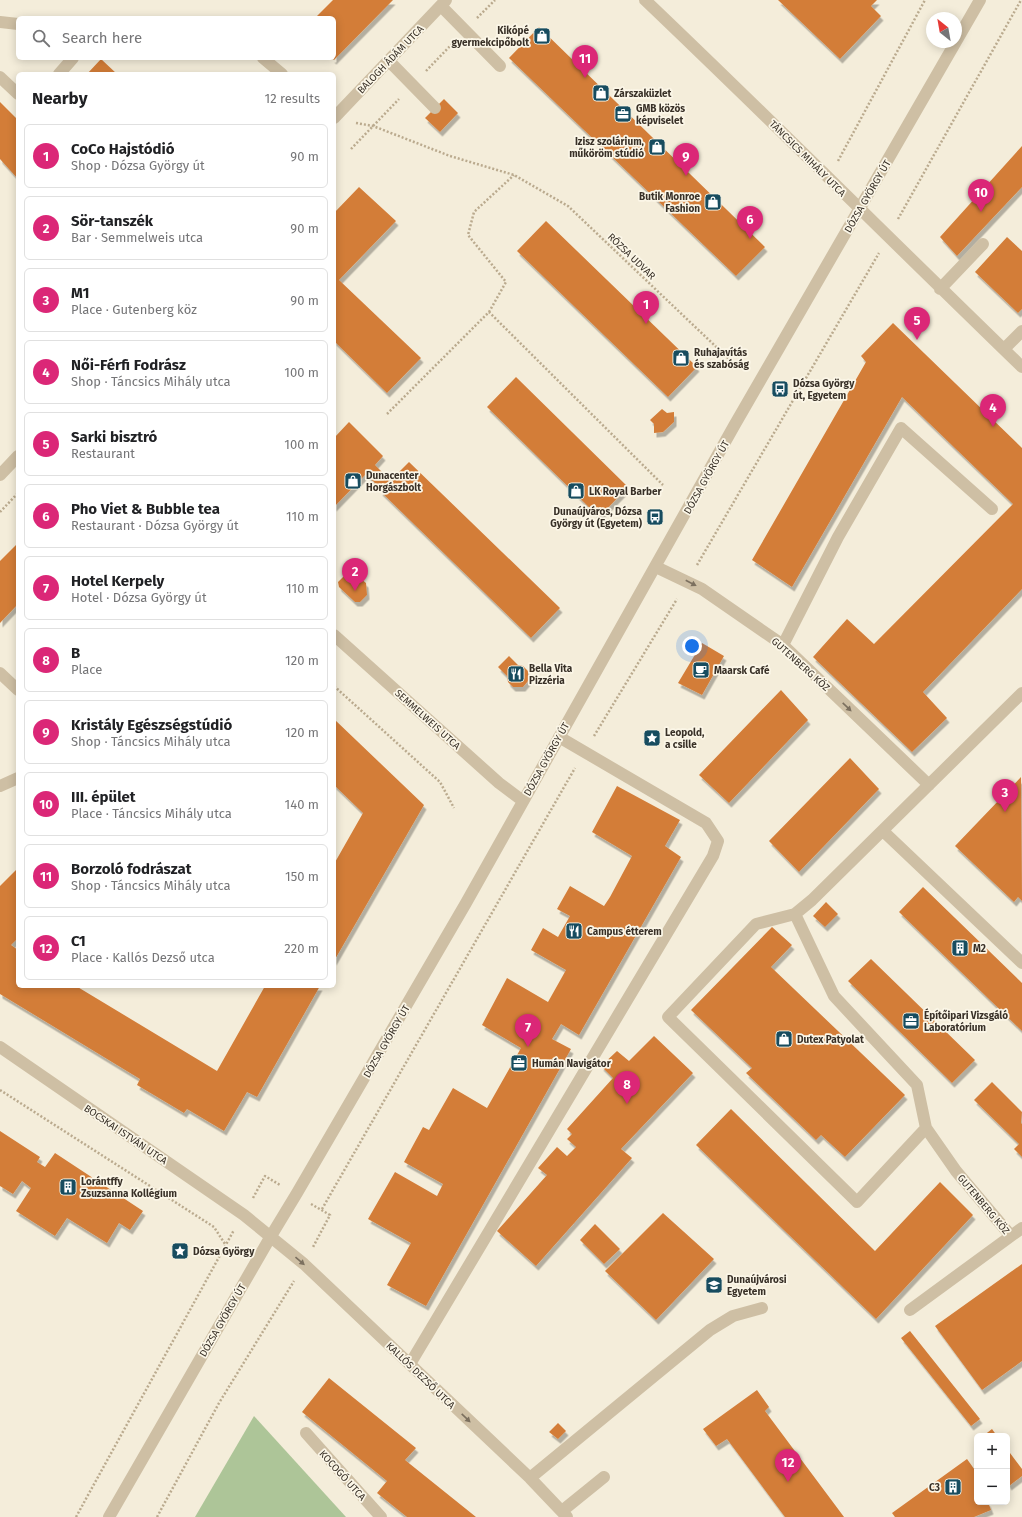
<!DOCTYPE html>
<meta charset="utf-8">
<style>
body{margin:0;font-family:"Fira Sans",sans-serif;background:#f2f2f2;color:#202124}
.controls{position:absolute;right:12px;bottom:12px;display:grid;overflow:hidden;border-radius:6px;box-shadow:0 2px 10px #0003}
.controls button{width:36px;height:36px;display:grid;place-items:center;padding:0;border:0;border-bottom:1px solid #e0e0e0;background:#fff;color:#202124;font:20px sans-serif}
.compass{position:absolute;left:926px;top:12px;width:36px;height:36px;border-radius:50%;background:#fff;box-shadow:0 2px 10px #0003;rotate:329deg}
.you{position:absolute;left:692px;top:646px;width:14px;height:14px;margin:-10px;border:3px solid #fff;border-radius:50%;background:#1a73e8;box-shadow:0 0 0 6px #1a73e833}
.badge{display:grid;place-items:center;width:26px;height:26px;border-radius:50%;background:#db2777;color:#fff;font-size:13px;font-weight:700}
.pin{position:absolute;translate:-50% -33px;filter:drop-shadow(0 1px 2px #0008)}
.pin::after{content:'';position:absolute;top:21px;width:14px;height:12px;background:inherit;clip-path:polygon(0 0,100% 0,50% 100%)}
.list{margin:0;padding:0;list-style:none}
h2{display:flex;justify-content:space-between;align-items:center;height:52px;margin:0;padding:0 16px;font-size:17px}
h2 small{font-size:13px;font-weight:400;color:#757577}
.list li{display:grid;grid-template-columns:26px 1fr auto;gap:12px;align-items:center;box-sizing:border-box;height:64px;margin:0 8px 8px;padding:0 8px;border:1px solid #e0e0e0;border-radius:6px}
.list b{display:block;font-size:15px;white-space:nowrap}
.list p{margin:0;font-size:13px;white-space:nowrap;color:#757577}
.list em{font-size:13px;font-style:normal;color:#757577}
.icon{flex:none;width:22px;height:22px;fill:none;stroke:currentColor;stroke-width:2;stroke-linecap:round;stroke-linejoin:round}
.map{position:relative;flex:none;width:1022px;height:1517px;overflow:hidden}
.search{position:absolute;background:#fff;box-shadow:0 2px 10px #0003;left:16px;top:16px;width:320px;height:44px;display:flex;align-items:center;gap:10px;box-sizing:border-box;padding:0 14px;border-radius:6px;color:#757577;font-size:15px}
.panel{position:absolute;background:#fff;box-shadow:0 2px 10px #0003;left:16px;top:72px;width:320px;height:916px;border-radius:6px}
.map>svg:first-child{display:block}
</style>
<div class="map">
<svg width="1022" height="1517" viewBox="0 0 1022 1517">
<defs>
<filter id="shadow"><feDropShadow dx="2.5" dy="4.5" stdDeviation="0" flood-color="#0004"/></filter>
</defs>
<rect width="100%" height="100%" fill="#f4edda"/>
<path fill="#adc598" d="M254 1416 346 1517H195Z"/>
<path fill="#d37d39" filter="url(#shadow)" d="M333 0H393L334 60 332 58H334V18H315Z
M778 0H877L871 6 881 16 840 59Z
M539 27 765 247 736 276 509 58Z
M101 59 117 74H87Z
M444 99 458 113 440 132 425 118Z
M0 102 18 120V179L0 159Z
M1022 146V187L957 256 940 237Z
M359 187 396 221 339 280 421 358 387 393 334 341V213Z
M546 221 697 367 668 397 517 251Z
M1007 237 1022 251V309L1018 313 975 272Z
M893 323 1022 448V589L923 692 947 718 912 752 813 657 847 619 874 644 1013 504 902 397 792 587 752 560 866 362 861 356Z
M516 377 628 487 599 517 487 407Z
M662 409 667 413 674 412V422L663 432 654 433V424L650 420Z
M349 422 383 456 375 465 390 480 381 489 366 474 334 507V438Z
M409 462 560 608 531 638 380 491Z
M18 543V604L0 623V561Z
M345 575H356L366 583 367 595 360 602H355L339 587 338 582Z
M702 643 724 656 702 695 678 683Z
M509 656 518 665 523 666 528 671V681L523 687H513L508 682 507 676 498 667Z
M781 690 808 720 729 803 699 775Z
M334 719 424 805 334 961V864L363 813 334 785Z
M850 758 879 789 799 872 769 841Z
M1021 777 1022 901 1018 897 1014 902 955 846Z
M617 786 680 820 665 846 681 857 579 1035 561 1024 552 1039 571 1049 426 1306 387 1285 411 1243 368 1219 395 1172 437 1196 443 1184 404 1162 423 1127 429 1130 453 1088 487 1108 521 1048 482 1025 507 978 548 1002 566 970 531 950 543 928 558 937 570 916 557 909 570 886 604 906 610 897 632 856 592 832Z
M18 868V938L11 945 18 950V986H76L217 1071 265 986H320L257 1097 247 1092 224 1131 187 1109 184 1113 137 1085 140 1079 0 994V886Z
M923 887 1022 983V1031L899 912Z
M826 902 838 914 825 927 813 916Z
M772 927 792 945 771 967 905 1095 845 1157 821 1135 816 1140 746 1073 752 1068 691 1010Z
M871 959 975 1060 952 1083 848 981Z
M654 1036 693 1073 621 1149 632 1158 536 1266 497 1231 547 1175 538 1168 557 1147 567 1156 576 1147 567 1139 572 1134 567 1129 613 1078 601 1066 617 1051 629 1061Z
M992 1082 1022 1112 1021 1123 1022 1124V1157L1014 1149 1019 1144 974 1100Z
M731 1109 875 1251 940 1182 973 1215 876 1319 696 1145Z
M0 1131 40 1157 37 1162 45 1167 55 1153 143 1211 130 1230 119 1223 107 1243 67 1218 55 1236 16 1211 31 1188 22 1181 13 1194 0 1186Z
M663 1213 714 1259 656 1320 605 1271Z
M595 1224 620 1249 604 1264 580 1240Z
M1022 1264V1361L982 1390 935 1326Z
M910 1331 980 1419 971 1426 901 1338Z
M329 1378 416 1448 405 1460 476 1517H407L377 1493 387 1481 302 1412Z
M757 1390 769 1407 765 1411 844 1517H785L727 1439 716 1446 703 1429Z
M558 1423 566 1431 558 1439 549 1432Z
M992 1429 997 1436H983Z
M1007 1449 1022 1469V1476L1009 1486 1007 1482Z
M967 1459 977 1473V1502H988L991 1510 974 1517H895L892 1513Z"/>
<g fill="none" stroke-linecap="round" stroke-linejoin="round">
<path stroke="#baaa8e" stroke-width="2.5" stroke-dasharray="2 2" stroke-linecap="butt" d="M477 18 495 0
M426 71 452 44
M356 123 373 126 450 156 514 175 568 206 730 360
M351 149 399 99
M838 161 925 0
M898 219 1021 0
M489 312 506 282 468 235 474 212 514 175
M387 414 489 312 663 485
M0 512 18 493
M697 565 879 253
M334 686 440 782 454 808
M594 736 677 599
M0 1090 214 1227 225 1244
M253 1198 265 1176 280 1185
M311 1204 330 1215 313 1247
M322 1209 575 768
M76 1517 234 1230
M157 1517 219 1403 294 1281"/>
<path stroke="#cebfa4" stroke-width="12" d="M645 0C772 121 896 245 1022 367
M441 6 500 66
M0 22 18 24
M263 58 282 74
M389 61 435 108
M59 74 73 58
M0 77 18 94
M334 118 446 0
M940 289 983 244
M1004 349 1022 331
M0 475 18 456
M656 567 702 589 783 645 929 785
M334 635 499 783 523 801
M783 645 838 537 901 428 992 509
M0 673 18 690
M0 786 18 778
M883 831 1022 963
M795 914 834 996 917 1085 926 1128 857 1202 668 1017 756 924 795 914 812 900 1022 693
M0 1047 244 1215 304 1264 530 1478 567 1517
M1011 1236 1022 1228
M910 1310 1011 1236 956 1171 926 1128
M410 1364 713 856 718 841 706 823 559 737
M306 1433 381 1517
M530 1478 710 1330 733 1316 762 1308
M562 1511 604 1477
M109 1517 271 1236 297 1193 466 903 734 426 980 0"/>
</g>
<defs><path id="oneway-solid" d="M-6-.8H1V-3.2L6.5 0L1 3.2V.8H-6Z"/></defs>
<g fill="#7c705f">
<use href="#oneway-solid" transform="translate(691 583) rotate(28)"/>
<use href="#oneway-solid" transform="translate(847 707) rotate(44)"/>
<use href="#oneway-solid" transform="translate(300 1261) rotate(41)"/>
<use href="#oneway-solid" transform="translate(466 1418) rotate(44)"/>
</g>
<defs>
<g id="shop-square" transform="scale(0.9)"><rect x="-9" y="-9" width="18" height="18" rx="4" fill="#174c5f" stroke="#fbf6e7"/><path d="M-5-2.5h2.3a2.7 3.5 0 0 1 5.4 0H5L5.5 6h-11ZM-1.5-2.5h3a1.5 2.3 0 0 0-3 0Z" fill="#fff"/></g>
<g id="office-square" transform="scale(0.9)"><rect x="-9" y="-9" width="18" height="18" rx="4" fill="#174c5f" stroke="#fbf6e7"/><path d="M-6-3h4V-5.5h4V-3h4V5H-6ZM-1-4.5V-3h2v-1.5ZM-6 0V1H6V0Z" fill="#fff"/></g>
<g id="bus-square" transform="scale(0.9)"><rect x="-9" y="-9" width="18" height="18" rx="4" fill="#174c5f" stroke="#fbf6e7"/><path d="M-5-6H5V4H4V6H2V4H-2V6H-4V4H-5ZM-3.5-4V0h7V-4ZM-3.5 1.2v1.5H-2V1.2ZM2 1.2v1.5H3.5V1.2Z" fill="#fff"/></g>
<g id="cafe-square" transform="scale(0.9)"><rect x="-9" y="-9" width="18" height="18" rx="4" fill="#174c5f" stroke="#fbf6e7"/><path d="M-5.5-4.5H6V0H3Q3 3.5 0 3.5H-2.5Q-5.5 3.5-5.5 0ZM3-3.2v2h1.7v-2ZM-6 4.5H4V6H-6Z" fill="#fff"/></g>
<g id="restaurant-square" transform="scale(0.9)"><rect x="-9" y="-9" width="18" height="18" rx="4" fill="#174c5f" stroke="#fbf6e7"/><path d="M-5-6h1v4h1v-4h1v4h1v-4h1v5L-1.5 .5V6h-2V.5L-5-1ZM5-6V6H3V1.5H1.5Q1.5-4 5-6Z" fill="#fff"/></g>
<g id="sight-square" transform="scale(0.9)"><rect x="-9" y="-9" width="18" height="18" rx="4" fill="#174c5f" stroke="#fbf6e7"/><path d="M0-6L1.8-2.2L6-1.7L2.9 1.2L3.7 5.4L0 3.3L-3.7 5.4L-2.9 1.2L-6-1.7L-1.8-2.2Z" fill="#fff"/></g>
<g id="building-square" transform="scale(0.9)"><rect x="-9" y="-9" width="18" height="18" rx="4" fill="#174c5f" stroke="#fbf6e7"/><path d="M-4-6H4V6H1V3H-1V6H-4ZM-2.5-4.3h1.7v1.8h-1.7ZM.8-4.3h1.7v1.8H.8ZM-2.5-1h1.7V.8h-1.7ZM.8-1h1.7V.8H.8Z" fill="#fff"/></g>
<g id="university-square" transform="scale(0.9)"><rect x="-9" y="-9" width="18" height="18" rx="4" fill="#174c5f" stroke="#fbf6e7"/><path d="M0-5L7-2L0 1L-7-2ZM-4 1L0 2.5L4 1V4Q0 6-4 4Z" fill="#fff"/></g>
</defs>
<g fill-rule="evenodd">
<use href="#shop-square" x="542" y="36"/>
<use href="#shop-square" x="601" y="93"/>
<use href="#office-square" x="623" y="114"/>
<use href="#shop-square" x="657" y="147"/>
<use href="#shop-square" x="713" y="202"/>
<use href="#shop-square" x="681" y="358"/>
<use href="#bus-square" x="780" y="389"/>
<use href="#shop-square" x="353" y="481"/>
<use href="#shop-square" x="576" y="491"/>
<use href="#bus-square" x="655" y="517"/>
<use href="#cafe-square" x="701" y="670"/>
<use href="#restaurant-square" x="516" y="674"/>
<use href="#sight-square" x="652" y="738"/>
<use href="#restaurant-square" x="574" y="931"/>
<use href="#building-square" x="960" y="948"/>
<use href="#office-square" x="911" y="1021"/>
<use href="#shop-square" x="784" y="1039"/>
<use href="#office-square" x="519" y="1063"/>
<use href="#building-square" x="68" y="1187"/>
<use href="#sight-square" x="180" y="1251"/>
<use href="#university-square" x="714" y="1285"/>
<use href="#building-square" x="953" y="1487"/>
</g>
<g text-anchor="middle" stroke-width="3.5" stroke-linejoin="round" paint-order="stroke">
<g font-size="10" font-weight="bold" fill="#383027" stroke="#fbf6e7" text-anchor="start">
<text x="529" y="34" text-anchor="end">Kikópé<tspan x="529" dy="12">gyermekcipőbolt</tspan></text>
<text x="614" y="97">Zárszaküzlet</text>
<text x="636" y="112">GMB közös<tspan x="636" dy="12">képviselet</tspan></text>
<text x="644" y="145" text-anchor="end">Izisz szolárium,<tspan x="644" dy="12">műköröm stúdió</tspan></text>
<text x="700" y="200" text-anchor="end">Butik Monroe<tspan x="700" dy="12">Fashion</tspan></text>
<text x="694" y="356">Ruhajavítás<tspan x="694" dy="12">és szabóság</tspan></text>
<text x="793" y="387">Dózsa György<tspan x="793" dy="12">út, Egyetem</tspan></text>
<text x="366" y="479">Dunacenter<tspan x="366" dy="12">Horgászbolt</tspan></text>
<text x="589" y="495">LK Royal Barber</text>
<text x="642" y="515" text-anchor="end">Dunaújváros, Dózsa<tspan x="642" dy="12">György út (Egyetem)</tspan></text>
<text x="529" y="672">Bella Vita<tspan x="529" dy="12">Pizzéria</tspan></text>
<text x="714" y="674">Maarsk Café</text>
<text x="665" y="736">Leopold,<tspan x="665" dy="12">a csille</tspan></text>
<text x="587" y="935">Campus étterem</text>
<text x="973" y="952">M2</text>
<text x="924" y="1019">Építőipari Vizsgáló<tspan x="924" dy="12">Laboratórium</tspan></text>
<text x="797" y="1043">Dutex Patyolat</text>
<text x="532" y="1067">Humán Navigátor</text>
<text x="81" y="1185">Lorántffy<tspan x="81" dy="12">Zsuzsanna Kollégium</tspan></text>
<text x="193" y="1255">Dózsa György</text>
<text x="727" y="1283">Dunaújvárosi<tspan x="727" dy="12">Egyetem</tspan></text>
<text x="940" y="1491" text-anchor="end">C3</text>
</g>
<g font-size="10" fill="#383027" stroke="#fbf6e7">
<text transform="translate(390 59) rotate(-46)" y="4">BALOGH ÁDÁM UTCA</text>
<text transform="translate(808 158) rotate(45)" y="4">TÁNCSICS MIHÁLY UTCA</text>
<text transform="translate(867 196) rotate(-60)" y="4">DÓZSA GYÖRGY ÚT</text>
<text transform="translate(632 256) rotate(44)" y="4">RÓZSA UDVAR</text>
<text transform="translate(706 477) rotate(-61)" y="4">DÓZSA GYÖRGY ÚT</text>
<text transform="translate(801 664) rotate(42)" y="4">GUTENBERG KÖZ</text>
<text transform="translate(428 719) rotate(42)" y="4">SEMMELWEIS UTCA</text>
<text transform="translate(546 759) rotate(-61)" y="4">DÓZSA GYÖRGY ÚT</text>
<text transform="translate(386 1041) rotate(-60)" y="4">DÓZSA GYÖRGY ÚT</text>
<text transform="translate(126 1134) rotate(34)" y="4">BOCSKAI ISTVÁN UTCA</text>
<text transform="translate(984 1204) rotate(50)" y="4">GUTENBERG KÖZ</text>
<text transform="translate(222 1320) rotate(-60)" y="4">DÓZSA GYÖRGY ÚT</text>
<text transform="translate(421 1375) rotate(44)" y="4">KALLÓS DEZSŐ UTCA</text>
<text transform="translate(343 1475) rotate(48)" y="4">KOCOGÓ UTCA</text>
</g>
</g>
</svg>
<div class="controls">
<button>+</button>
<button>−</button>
</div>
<svg class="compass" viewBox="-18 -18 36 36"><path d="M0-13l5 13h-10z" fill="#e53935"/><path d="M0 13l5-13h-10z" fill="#757577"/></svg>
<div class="you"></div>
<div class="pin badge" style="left:646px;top:324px">1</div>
<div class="pin badge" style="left:355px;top:591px">2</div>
<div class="pin badge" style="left:1005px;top:812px">3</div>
<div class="pin badge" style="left:993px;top:427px">4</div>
<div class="pin badge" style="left:917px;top:340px">5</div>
<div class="pin badge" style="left:750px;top:239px">6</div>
<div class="pin badge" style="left:528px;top:1047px">7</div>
<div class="pin badge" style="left:627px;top:1104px">8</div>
<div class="pin badge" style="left:686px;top:176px">9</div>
<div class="pin badge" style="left:981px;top:212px">10</div>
<div class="pin badge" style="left:585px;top:78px">11</div>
<div class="pin badge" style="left:788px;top:1482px">12</div>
<div class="search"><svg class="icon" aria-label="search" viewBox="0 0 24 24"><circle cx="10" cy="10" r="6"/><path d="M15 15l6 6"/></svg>Search here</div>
<section class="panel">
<h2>Nearby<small>12 results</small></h2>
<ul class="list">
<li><span class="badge">1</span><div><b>CoCo Hajstódió</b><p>Shop · Dózsa György út</p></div><em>90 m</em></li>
<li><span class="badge">2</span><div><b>Sör-tanszék</b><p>Bar · Semmelweis utca</p></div><em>90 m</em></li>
<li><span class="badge">3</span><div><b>M1</b><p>Place · Gutenberg köz</p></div><em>90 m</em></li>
<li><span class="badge">4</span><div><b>Női-Férfi Fodrász</b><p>Shop · Táncsics Mihály utca</p></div><em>100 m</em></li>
<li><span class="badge">5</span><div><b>Sarki bisztró</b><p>Restaurant</p></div><em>100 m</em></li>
<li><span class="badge">6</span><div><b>Pho Viet &amp; Bubble tea</b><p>Restaurant · Dózsa György út</p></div><em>110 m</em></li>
<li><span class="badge">7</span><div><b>Hotel Kerpely</b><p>Hotel · Dózsa György út</p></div><em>110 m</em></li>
<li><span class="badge">8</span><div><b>B</b><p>Place</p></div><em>120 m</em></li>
<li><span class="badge">9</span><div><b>Kristály Egészségstúdió</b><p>Shop · Táncsics Mihály utca</p></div><em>120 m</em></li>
<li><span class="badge">10</span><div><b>III. épület</b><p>Place · Táncsics Mihály utca</p></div><em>140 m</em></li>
<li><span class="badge">11</span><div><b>Borzoló fodrászat</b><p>Shop · Táncsics Mihály utca</p></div><em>150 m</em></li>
<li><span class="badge">12</span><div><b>C1</b><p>Place · Kallós Dezső utca</p></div><em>220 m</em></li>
</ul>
</section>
</div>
